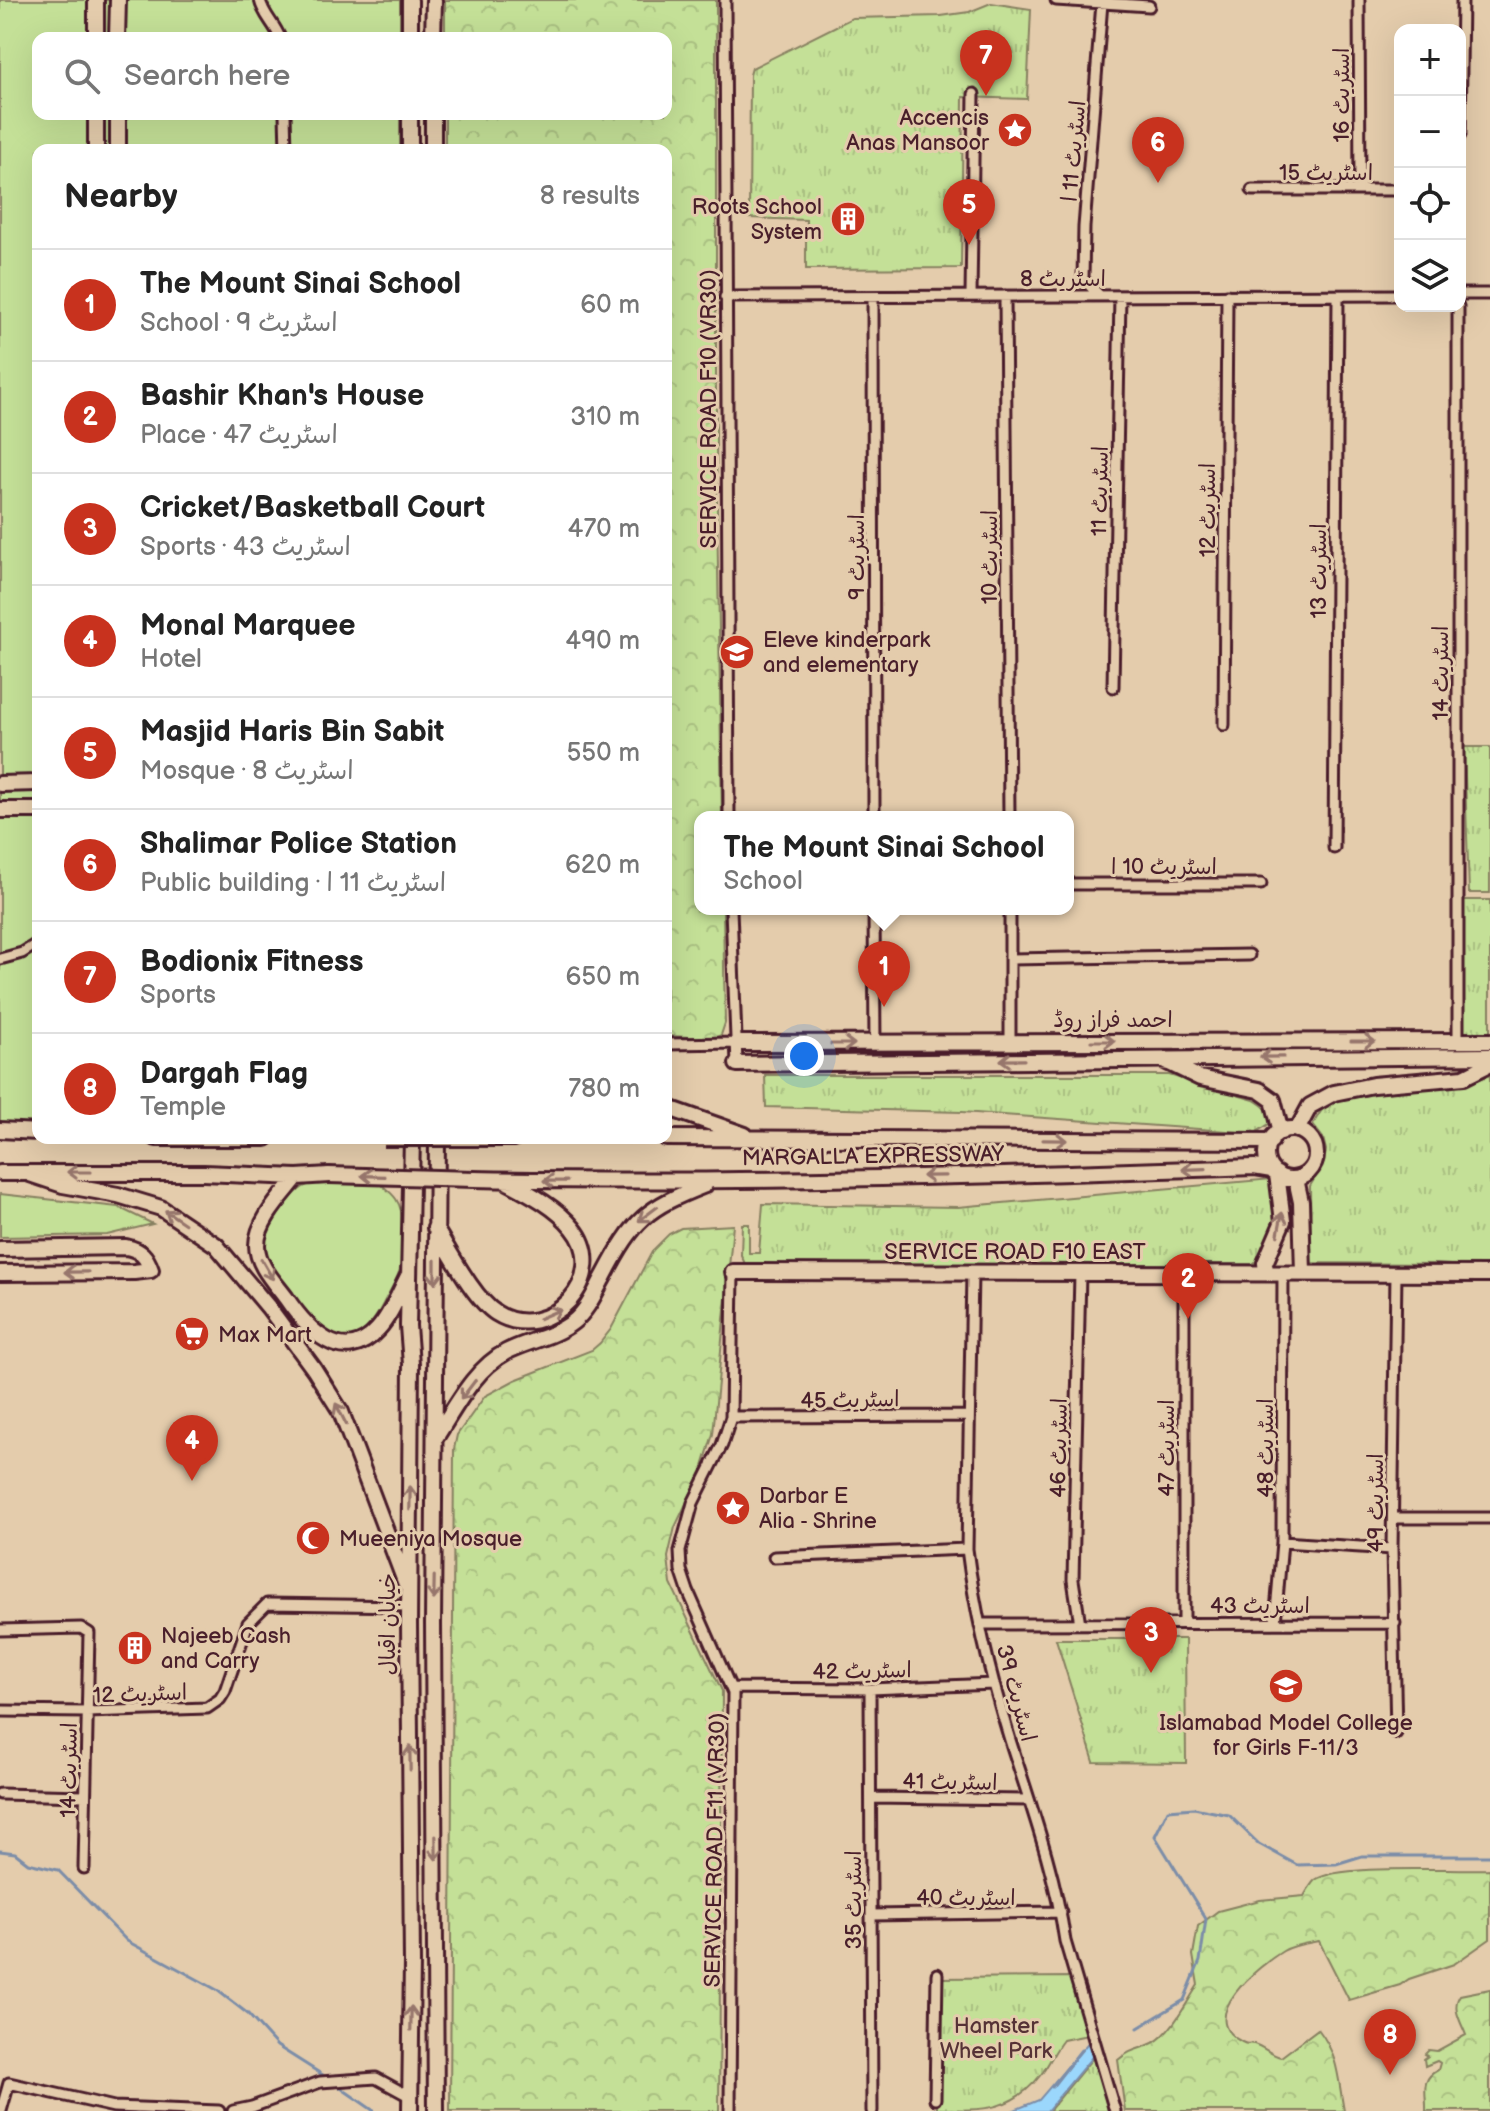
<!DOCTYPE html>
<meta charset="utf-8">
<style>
body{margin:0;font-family:"Balsamiq Sans","Playpen Sans Arabic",sans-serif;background:#f6f6f6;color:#222}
.controls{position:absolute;right:24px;top:24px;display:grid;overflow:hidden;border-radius:16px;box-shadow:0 8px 32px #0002}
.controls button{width:72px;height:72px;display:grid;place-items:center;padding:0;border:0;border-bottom:2px solid #e0e0e0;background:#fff;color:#222;font:40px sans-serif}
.you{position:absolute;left:804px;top:1056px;width:28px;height:28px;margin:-20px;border:6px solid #fff;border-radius:50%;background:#1a73e8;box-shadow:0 0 0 12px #1a73e833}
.badge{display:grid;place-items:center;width:52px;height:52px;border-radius:50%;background:#c8321e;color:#fff;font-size:26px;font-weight:700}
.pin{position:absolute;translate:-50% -66px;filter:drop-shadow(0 2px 4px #0008)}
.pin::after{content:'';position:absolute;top:42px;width:28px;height:24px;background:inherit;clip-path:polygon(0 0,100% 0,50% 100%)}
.popup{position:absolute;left:694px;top:811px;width:380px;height:104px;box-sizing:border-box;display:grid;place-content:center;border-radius:16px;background:#fff;filter:drop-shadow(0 2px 6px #0005);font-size:26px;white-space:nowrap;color:#767676}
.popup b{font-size:30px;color:#222}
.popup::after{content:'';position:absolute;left:50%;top:100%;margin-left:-16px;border:16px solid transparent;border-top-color:#fff}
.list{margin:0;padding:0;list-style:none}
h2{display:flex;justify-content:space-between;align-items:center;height:104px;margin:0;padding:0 32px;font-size:34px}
h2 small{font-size:26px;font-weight:400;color:#767676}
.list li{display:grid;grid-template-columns:52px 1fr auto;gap:24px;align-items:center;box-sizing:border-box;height:112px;padding:0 32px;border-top:2px solid #e0e0e0}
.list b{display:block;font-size:30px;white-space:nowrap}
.list p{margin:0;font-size:26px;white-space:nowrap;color:#767676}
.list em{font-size:26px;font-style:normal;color:#767676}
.icon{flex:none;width:44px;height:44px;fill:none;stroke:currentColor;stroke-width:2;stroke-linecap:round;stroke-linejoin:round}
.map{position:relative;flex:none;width:1490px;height:2111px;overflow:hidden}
.search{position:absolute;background:#fff;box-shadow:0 8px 32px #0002;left:32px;top:32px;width:640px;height:88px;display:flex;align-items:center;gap:20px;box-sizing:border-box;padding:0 28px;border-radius:16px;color:#767676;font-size:30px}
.panel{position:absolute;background:#fff;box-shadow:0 8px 32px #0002;left:32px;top:144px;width:640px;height:1000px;border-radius:16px}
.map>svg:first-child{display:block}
</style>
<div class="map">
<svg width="1490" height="2111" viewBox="0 0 1490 2111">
<defs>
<pattern id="forest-crowns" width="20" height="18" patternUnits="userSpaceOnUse" patternTransform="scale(2)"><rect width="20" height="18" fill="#c4e097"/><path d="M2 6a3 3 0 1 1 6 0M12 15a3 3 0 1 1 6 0" fill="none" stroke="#aac082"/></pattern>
<pattern id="park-tufts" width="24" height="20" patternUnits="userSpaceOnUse" patternTransform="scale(2)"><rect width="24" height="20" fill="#c4e097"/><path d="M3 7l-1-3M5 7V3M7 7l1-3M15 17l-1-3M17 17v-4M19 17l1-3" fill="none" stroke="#aac082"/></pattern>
</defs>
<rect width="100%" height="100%" fill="#e4ccac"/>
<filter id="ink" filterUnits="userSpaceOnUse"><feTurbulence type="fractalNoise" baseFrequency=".0125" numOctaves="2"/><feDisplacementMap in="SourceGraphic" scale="16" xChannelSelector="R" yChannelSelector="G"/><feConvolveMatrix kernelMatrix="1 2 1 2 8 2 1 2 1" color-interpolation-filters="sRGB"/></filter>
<g filter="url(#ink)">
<path fill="#c4e097" stroke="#878061" stroke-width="2" d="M0 0H400V38H38V114H400V150H38V1131H0Z
M378 1182C384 1187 392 1193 396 1199 407 1215 403 1247 401 1265 399 1278 389 1292 383 1304 351 1367 323 1333 292 1293 282 1280 264 1264 264 1246 264 1231 291 1193 305 1186 315 1181 364 1183 378 1182Z
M0 1194 118 1207 153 1224 107 1235 0 1237Z"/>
<path fill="url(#forest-crowns)" stroke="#878061" stroke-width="2" d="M445 0H716V442L722 817H700V909H723L725 1023 721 1035 715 1038 666 1036V150H445V114H666V38H445Z
M733 1225 713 1434 702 1470 675 1527 668 1557 671 1584 722 1691 719 2111H450L454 1449 457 1435 485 1396 515 1380 592 1350 600 1343 611 1329 653 1250 669 1234 681 1228Z
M1490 1869V1939L1454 1964 1409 1979 1400 1985 1349 2000 1319 1941C1308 1943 1293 1945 1283 1951 1260 1965 1193 2018 1242 2042 1250 2046 1245 2042 1254 2044 1264 2047 1271 2055 1281 2057L1318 2029C1339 2056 1338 2079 1344 2111H1125L1118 2060C1132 2048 1139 2050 1153 2043 1171 2034 1187 2002 1198 1985L1193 1955 1198 1926 1218 1911 1260 1900 1304 1896C1307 1891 1311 1884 1315 1880 1339 1863 1455 1871 1490 1869Z
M1490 1989V2111H1426C1427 2093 1419 2080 1438 2070L1440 2063 1437 2061 1425 2066 1424 2059 1428 2056 1425 2054 1429 2050 1437 2051 1466 2035C1461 2022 1451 2008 1460 1995Z"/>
<path fill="url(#park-tufts)" stroke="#878061" stroke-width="2" d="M991 3 1031 9 1027 99 963 97 961 268 806 269V220L749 218 750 75 752 68 852 18 941 16 969 12Z
M1464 747H1490V893H1469Z
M1458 900H1490V1041H1458Z
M765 1075H1169L1254 1100C1266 1107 1269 1110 1269 1124L1255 1133 962 1112 766 1107Z
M1490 1075V1268L1437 1264 1311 1263 1310 1186 1324 1163 1326 1150 1323 1138 1313 1125C1318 1114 1325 1103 1338 1098 1370 1083 1437 1084 1474 1081Z
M1272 1179C1278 1214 1283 1237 1253 1264L756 1267 745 1264 741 1255 742 1224H749V1253H759L763 1204 958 1207Z
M1056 1639H1185L1186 1763 1094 1762Z
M1075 1977 1093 2034 1063 2040C1055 2050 1050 2062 1043 2072 1014 2111 984 2111 937 2109L939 1978Z
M1095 2055 1108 2111H1049Z"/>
<path fill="#9bd7fc" stroke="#7b8da8" stroke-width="2" d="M1093 2037 1098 2050 1047 2111H1012L1039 2100Z"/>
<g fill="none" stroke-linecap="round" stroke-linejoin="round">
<path stroke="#7b8da8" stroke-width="3" d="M0 1851 15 1853 28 1863 58 1870 127 1941 217 1990 248 2014 277 2046 326 2077
M1138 2028 1184 2000 1200 1961 1206 1919 1155 1836 1168 1810 1194 1808 1229 1815 1259 1844 1297 1865 1336 1864 1362 1856H1490
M335 2084 374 2111
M1052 2087 1081 2050"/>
<g stroke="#4a1f2b" stroke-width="15">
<path id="street" d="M260 0C263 15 275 24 280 38
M725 0 729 817
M1056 0 1149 6
M1359 0 1360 190
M285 114 286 150
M1460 135 1462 0
M1252 190H1400
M1460 294H1490
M1099 295 1083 279 1084 227 1102 3
M971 296 974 94
M1005 296 1009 817
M725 297 1400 295
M873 297 874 817
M1113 687 1120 296
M1224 725 1227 295
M1334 848 1338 296
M1068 884H1261
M731 909 737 1064
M874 909 875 1044
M1010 909V1041
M0 959 22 953 38 943
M1010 959 1249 955
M1458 1041V306
M666 1044 737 1043
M972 1273 967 1549C975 1613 991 1678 1010 1740 1031 1806 1055 1872 1065 1941L1115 2111
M1184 1273V1623
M1396 1273 1392 1549 1396 1733
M731 1417 969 1416
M1393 1518H1490
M1282 1542 1392 1549
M774 1557 967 1549
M1275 1623 1282 1542 1283 1273
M981 1624 1395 1623
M1080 1624 1073 1580 1080 1273
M0 1630 81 1628 89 1633 84 1868
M731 1688 870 1689 994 1684
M870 1689 872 2111
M0 1711 87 1712 207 1708 220 1699 225 1691 248 1623 267 1604 409 1606
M0 1794 85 1796
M871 1798 1029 1800
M872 1915 1061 1912
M935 2099 937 1974
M1 2111 9 2083 114 2107 219 2111
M233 2111 252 2107 320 2082 376 2078 409 2096
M730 2111 733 1693 688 1591 681 1570 680 1551 693 1503 722 1445 731 1417 733 1272"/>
</g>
<g stroke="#4a1f2b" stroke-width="20">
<path id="secondary" d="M96 38V0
M117 38 118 0
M118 114V150
M96 150V114
M0 784 38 783
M0 810H38
M733 1272 1490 1274"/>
</g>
<g stroke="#4a1f2b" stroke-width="20">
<path id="primary" d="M410 0V38
M433 38 434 0
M410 114V150
M433 150V114
M737 1043 1490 1041
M1163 1060 1200 1078 1259 1090 1273 1100 1281 1132
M737 1064 1490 1056
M666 1107 745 1135
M1266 1154a25 25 0 1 1 50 0a25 25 0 1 1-50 0Z
M0 1130 38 1132
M1297 1130 1310 1106 1334 1093 1373 1085 1464 1077 1490 1064
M156 1138H266
M475 1138H514
M666 1138 1271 1141
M0 1173H204L297 1177 329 1175
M30 1174 63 1185 118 1195 161 1208 216 1245 269 1308 314 1369 341 1412 406 1584
M297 1177C283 1195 257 1221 257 1245 257 1265 275 1283 286 1298 307 1329 343 1369 378 1329 391 1315 399 1293 408 1276
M474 1179C734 1184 994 1176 1254 1167L1272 1170
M1296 1179 1301 1202 1303 1273
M435 1228C450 1252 474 1299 496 1313 548 1346 613 1276 573 1228 557 1208 531 1194 508 1182
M0 1249 126 1247C141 1250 146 1256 151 1270L134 1272 0 1273
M1266 1272 1265 1263 1283 1221 1277 1174
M436 1437C455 1408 474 1369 506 1352 527 1341 554 1337 573 1322 588 1310 595 1292 604 1276 634 1219 646 1208 705 1185
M410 2111 412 1962 409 1624 411 1364 408 1326 412 1138
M436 2111 433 1624 437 1138"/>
</g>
<use href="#street" stroke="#e4ccac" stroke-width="9"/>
<use href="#secondary" stroke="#e4ccac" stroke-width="14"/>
<use href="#primary" stroke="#e4ccac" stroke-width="14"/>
<g stroke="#4a1f2b" stroke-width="20" stroke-linecap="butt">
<path id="primary-bridge" d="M384 1138H475
M329 1175 474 1179"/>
</g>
<use href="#primary-bridge" stroke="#e4ccac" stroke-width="14"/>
</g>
<defs><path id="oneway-shaft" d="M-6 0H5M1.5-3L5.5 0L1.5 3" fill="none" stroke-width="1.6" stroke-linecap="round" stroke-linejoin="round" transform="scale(2)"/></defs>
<g stroke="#97766c">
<use href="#oneway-shaft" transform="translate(1103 1041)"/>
<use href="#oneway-shaft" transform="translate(1363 1041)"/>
<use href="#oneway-shaft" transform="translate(843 1044)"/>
<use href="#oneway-shaft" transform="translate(1272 1057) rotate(179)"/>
<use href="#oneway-shaft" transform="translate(1012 1060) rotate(179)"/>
<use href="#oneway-shaft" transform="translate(1055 1140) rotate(1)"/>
<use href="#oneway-shaft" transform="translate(1194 1169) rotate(178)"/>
<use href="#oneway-shaft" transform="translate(79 1172) rotate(180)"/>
<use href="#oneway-shaft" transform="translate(373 1176) rotate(-178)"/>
<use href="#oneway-shaft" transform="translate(934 1176) rotate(179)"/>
<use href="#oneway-shaft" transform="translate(555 1181) rotate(-179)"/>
<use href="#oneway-shaft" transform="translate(648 1214) rotate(143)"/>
<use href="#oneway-shaft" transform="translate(175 1217) rotate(-146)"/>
<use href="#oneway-shaft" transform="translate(1280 1224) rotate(-79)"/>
<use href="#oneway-shaft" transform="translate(267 1269) rotate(60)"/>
<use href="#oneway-shaft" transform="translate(76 1272) rotate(179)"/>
<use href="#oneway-shaft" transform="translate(435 1272) rotate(90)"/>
<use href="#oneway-shaft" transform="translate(550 1314) rotate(-23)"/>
<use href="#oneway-shaft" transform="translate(468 1390) rotate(127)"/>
<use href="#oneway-shaft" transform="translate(341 1414) rotate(-117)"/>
<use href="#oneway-shaft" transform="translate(410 1498) rotate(-89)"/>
<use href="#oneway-shaft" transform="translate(434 1588) rotate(91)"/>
<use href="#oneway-shaft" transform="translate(410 1758) rotate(-91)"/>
<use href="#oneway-shaft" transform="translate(436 1848) rotate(89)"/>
<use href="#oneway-shaft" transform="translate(411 2018) rotate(-89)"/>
</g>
</g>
<defs>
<g id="sight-disc" transform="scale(1.8)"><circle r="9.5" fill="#c8321e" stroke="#e4ccac"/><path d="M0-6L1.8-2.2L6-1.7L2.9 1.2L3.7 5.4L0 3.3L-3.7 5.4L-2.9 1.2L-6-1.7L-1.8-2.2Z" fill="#fff"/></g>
<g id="building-disc" transform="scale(1.8)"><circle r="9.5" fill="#c8321e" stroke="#e4ccac"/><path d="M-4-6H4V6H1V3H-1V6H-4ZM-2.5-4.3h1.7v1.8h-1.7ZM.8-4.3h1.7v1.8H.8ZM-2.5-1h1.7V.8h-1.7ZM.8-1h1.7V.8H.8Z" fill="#fff"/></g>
<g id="school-disc" transform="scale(1.8)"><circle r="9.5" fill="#c8321e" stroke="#e4ccac"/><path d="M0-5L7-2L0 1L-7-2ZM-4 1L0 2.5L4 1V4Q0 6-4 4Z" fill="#fff"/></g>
<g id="supermarket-disc" transform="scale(1.8)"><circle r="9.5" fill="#c8321e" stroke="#e4ccac"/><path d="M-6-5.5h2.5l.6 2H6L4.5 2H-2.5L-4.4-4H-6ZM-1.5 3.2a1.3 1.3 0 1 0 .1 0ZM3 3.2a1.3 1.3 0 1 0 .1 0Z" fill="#fff"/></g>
<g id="mosque-disc" transform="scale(1.8)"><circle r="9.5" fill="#c8321e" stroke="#e4ccac"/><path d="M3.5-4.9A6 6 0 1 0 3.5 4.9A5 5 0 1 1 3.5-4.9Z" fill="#fff"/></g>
</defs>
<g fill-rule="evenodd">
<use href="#sight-disc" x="1015" y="130"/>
<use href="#building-disc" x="848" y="219"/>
<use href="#school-disc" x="737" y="652"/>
<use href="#supermarket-disc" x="192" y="1334"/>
<use href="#sight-disc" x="733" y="1508"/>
<use href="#mosque-disc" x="313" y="1538"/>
<use href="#building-disc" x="135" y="1648"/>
<use href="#school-disc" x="1286" y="1686"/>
</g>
<g text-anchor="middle" stroke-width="6" stroke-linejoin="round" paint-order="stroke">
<g font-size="22" fill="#4a1f2b" stroke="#e4ccac">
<text transform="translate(1341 95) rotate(-90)" y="8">اسٹریٹ 16</text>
<text transform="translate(1073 151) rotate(-85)" y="8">اسٹریٹ 11 ا</text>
<text x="1326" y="180">اسٹریٹ 15</text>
<text x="1063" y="286">اسٹریٹ 8</text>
<text transform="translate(708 409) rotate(-90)" y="8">SERVICE ROAD F10 (VR30)</text>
<text transform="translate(1099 491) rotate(-89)" y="8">اسٹریٹ 11</text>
<text transform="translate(1207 510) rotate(-90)" y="8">اسٹریٹ 12</text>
<text transform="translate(856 557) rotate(-90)" y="8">اسٹریٹ 9</text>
<text transform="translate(989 557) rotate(-90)" y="8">اسٹریٹ 10</text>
<text transform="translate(1318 571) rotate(-90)" y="8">اسٹریٹ 13</text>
<text transform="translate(1440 673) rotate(-90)" y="8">اسٹریٹ 14</text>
<text x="1164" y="874">اسٹریٹ 10 ا</text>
<text x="1113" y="1027">احمد فراز روڈ</text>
<text transform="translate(873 1155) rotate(-1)" y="8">MARGALLA EXPRESSWAY</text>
<text x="1015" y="1259">SERVICE ROAD F10 EAST</text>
<text transform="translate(850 1399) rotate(-1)" y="8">اسٹریٹ 45</text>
<text transform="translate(1058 1448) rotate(-89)" y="8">اسٹریٹ 46</text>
<text transform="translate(1166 1448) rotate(-90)" y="8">اسٹریٹ 47</text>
<text transform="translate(1265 1448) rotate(-90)" y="8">اسٹریٹ 48</text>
<text transform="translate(1375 1503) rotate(-90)" y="8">اسٹریٹ 49</text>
<text x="1260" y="1613">اسٹریٹ 43</text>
<text transform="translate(387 1624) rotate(-90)" y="8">خیابان اقبال</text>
<text transform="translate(862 1670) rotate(-1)" y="8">اسٹریٹ 42</text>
<text transform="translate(140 1693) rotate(-2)" y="8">اسٹریٹ 12</text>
<text transform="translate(1017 1693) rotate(75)" y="8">اسٹریٹ 39</text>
<text transform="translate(68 1770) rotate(-89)" y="8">اسٹریٹ 14</text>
<text transform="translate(950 1781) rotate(1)" y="8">اسٹریٹ 41</text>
<text transform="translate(714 1850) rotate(-89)" y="8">SERVICE ROAD F11 (VR30)</text>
<text x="966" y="1905">اسٹریٹ 40</text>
<text transform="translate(853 1900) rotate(-90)" y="8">اسٹریٹ 35</text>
</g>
<g font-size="22" fill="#4a1f2b" stroke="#e4ccac" text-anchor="start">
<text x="989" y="125" text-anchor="end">Accencis<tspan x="989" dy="25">Anas Mansoor</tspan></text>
<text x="822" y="214" text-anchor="end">Roots School<tspan x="822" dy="25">System</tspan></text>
<text x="763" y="647">Eleve kinderpark<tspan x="763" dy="25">and elementary</tspan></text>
<text x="218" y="1342">Max Mart</text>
<text x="759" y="1503">Darbar E<tspan x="759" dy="25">Alia - Shrine</tspan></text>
<text x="339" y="1546">Mueeniya Mosque</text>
<text x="161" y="1643">Najeeb Cash<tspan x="161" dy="25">and Carry</tspan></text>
<text x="1286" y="1730" text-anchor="middle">Islamabad Model College<tspan x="1286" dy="25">for Girls F-11/3</tspan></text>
</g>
<g font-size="22" fill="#563236" stroke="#e4ccac">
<text x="996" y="2033">Hamster<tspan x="996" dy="25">Wheel Park</tspan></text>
</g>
</g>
</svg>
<div class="controls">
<button>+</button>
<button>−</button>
<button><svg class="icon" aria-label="locate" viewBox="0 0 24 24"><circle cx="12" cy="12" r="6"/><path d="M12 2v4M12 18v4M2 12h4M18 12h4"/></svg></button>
<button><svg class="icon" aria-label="layers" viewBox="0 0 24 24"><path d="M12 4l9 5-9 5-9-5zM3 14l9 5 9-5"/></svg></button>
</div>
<div class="you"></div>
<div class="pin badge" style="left:884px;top:1007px">1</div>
<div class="popup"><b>The Mount Sinai School</b>School</div>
<div class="pin badge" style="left:1188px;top:1319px">2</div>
<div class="pin badge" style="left:1151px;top:1673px">3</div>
<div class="pin badge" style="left:192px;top:1481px">4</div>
<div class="pin badge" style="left:969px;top:245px">5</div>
<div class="pin badge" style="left:1158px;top:183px">6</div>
<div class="pin badge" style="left:986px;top:96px">7</div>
<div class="pin badge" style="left:1390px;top:2075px">8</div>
<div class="search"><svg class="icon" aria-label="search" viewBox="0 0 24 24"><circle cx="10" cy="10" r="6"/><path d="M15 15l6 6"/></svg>Search here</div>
<section class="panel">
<h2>Nearby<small>8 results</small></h2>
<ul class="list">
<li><span class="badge">1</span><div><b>The Mount Sinai School</b><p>School · اسٹریٹ 9</p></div><em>60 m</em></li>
<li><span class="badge">2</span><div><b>Bashir Khan's House</b><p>Place · اسٹریٹ 47</p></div><em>310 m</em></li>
<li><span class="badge">3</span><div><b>Cricket/Basketball Court</b><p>Sports · اسٹریٹ 43</p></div><em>470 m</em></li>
<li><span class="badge">4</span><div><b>Monal Marquee</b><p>Hotel</p></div><em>490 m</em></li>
<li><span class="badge">5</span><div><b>Masjid Haris Bin Sabit</b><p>Mosque · اسٹریٹ 8</p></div><em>550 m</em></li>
<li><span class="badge">6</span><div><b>Shalimar Police Station</b><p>Public building · اسٹریٹ 11 ا</p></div><em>620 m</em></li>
<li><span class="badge">7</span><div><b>Bodionix Fitness</b><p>Sports</p></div><em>650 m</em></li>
<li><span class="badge">8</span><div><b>Dargah Flag</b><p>Temple</p></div><em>780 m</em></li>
</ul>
</section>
</div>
